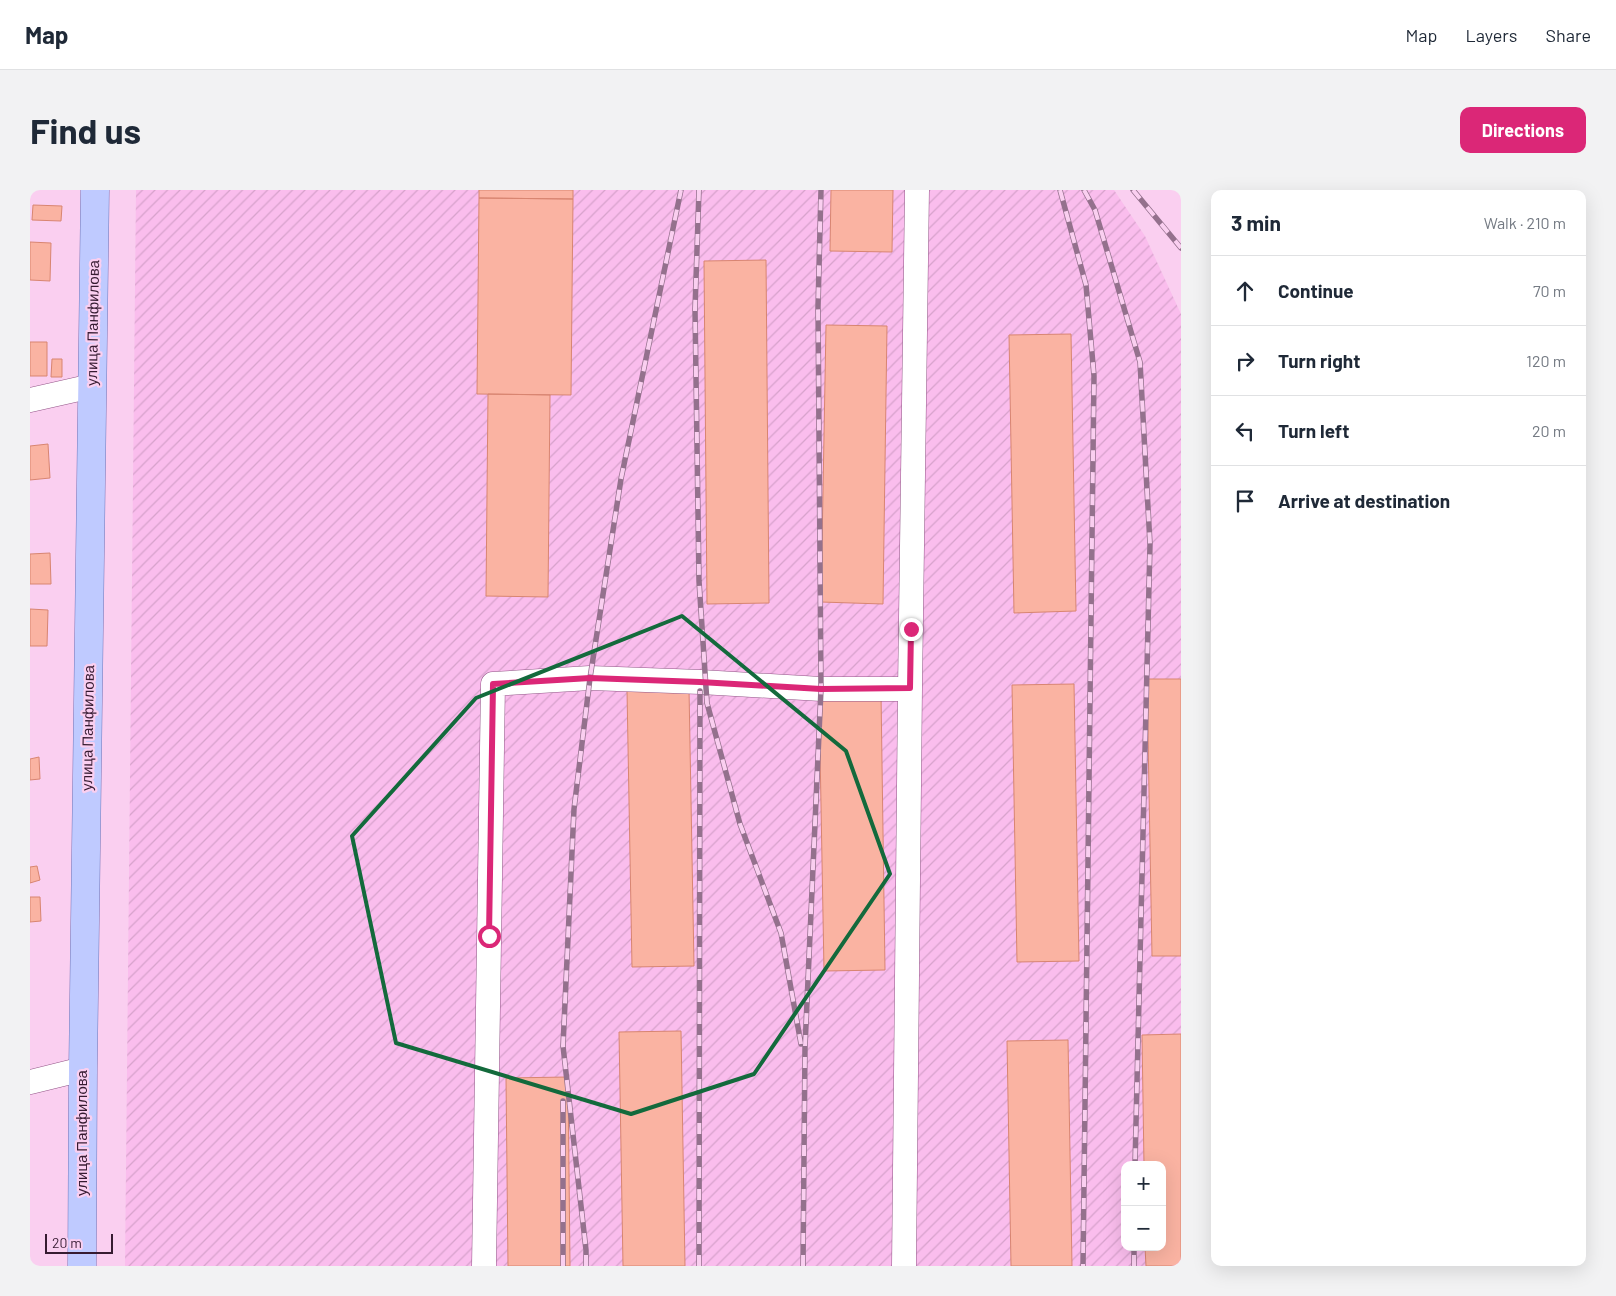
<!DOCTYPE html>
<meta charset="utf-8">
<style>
body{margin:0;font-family:Barlow,sans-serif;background:#f2f2f3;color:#1f2937}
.controls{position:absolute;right:15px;bottom:15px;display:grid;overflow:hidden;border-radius:10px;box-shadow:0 5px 20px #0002}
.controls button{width:45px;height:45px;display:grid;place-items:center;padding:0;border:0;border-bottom:1px solid #e0e1e3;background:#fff;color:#1f2937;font:25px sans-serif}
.scale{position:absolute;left:15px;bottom:12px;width:68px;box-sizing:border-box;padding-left:5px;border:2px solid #361b31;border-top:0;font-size:14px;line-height:18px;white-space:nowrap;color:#361b31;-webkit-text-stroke:4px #facff0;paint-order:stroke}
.stop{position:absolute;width:15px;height:15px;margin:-11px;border:4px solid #db2777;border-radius:50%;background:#fff}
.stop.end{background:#db2777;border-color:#fff;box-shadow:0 1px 5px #0008}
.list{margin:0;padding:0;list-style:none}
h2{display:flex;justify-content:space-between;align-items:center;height:65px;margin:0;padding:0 20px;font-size:21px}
h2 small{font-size:16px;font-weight:400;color:#747a83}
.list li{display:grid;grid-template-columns:32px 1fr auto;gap:15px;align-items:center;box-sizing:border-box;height:70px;padding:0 20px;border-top:1px solid #e0e1e3}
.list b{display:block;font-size:19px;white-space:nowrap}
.list em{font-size:16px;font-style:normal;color:#747a83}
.icon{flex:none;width:28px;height:28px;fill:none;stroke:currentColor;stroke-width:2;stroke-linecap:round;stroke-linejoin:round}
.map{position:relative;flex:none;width:1151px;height:1076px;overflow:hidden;border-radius:10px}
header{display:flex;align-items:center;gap:30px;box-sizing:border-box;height:70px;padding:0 25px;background:#fff;border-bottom:1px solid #e0e1e3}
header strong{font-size:24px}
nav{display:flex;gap:28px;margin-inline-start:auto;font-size:18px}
.intro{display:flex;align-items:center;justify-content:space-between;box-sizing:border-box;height:120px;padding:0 30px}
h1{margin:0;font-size:35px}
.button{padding:12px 22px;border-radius:10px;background:#db2777;color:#fff;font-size:18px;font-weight:700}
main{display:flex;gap:30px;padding:0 30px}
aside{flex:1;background:#fff;border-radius:10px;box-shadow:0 5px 20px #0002}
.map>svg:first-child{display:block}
</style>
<header>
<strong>Map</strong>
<nav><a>Map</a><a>Layers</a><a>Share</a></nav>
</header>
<div class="intro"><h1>Find us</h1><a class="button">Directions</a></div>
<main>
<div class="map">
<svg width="1151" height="1076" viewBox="0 0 1151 1076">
<defs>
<pattern id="industrial-furrows" width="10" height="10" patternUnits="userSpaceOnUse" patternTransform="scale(1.25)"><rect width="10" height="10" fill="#fabded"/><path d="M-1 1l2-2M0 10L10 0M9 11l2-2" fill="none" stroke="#d7a2cc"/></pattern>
</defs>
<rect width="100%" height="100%" fill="#facff0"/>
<path fill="url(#industrial-furrows)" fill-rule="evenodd" d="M106 0H1084L1115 46 1151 124V1076H95ZM1095 975H1132V1057H1095Z"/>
<path fill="#fab3a2" stroke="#d88571" d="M449 0H543V9L449 8Z
M801 0H863L862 62 800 61Z
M449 8 543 9 541 205 447 204Z
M3 15 32 16 31 31 2 30Z
M0 52 21 53 20 91 0 90Z
M736 70 739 413 677 414 674 71Z
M796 135 857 136 853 414 791 412Z
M1041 144 1046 421 984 423 979 145Z
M0 152H17V186H0Z
M22 169H32V187H21Z
M458 204 520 205 518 407 456 406Z
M18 254 20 288 0 290V256Z
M20 363 21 394H0V364Z
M0 419 18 420 17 456H0Z
M1117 489H1151V766H1122Z
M1044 494 1049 771 987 772 982 495Z
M659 499 664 776 602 777 597 500Z
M851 503 855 780 794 781 789 504Z
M9 567 10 589 0 590V569Z
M7 676 10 690 0 693V677Z
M0 707H10L11 731 0 732Z
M651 841 655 1076H593L589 842Z
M1151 844V1076H1116L1115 1057H1132V975H1114L1112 845Z
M1038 850 1042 1076H981L977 851Z
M538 887 540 1076H478L476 888Z"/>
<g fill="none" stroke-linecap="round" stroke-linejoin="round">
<g stroke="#925487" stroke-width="25">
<path id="minor" d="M0 210 62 196
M0 892 53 879
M454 1076 463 494 560 488 671 492 791 499H880
M874 1076 880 499 887 0"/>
</g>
<g stroke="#7375b7" stroke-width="29">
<path id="major" d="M52 1076 53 879 65 0"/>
</g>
<use href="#minor" stroke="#fff" stroke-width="24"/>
<use href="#major" stroke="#bfcaff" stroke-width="28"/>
<g stroke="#94718d" stroke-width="5.5">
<path id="rail" d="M669 0 665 119 669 391 677 513 710 634 751 743 771 854
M1030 0 1056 95 1064 186 1053 1076
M1054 0 1065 20 1110 172 1120 354 1105 975
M1103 0 1151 58
M533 1076V911
M556 1076V1060L533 856 544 619 560 488 591 289 651 0
M669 1076 670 501
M773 1076 775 857 791 499 788 117 791 0
M1104 1076V1057"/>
</g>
<use href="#rail" stroke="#facff0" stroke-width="4" stroke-dasharray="11" stroke-linecap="butt"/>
</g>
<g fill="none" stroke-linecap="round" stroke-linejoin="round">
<path stroke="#db2777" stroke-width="6" d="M459 746 463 494 560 488 670 492 791 499 880 498 881 439"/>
</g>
<path fill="none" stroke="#136a3c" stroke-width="4" stroke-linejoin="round" d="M652 426 816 561 860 684 724 884 601 924 366 853 322 646 446 508Z"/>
<g text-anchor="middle" stroke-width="4.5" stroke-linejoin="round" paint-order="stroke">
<g font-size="15" fill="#361b31" stroke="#facff0">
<text transform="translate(63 133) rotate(-89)" y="5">улица Панфилова</text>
<text transform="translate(58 538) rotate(-89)" y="5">улица Панфилова</text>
<text transform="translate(52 943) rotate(-90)" y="5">улица Панфилова</text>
</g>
</g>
</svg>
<div class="controls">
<button>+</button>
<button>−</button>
</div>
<div class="scale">20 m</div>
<div class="stop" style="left:459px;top:746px"></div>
<div class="stop end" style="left:881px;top:439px"></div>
</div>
<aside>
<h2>3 min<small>Walk · 210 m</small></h2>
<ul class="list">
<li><svg class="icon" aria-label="ahead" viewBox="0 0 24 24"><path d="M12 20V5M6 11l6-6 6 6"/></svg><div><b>Continue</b></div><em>70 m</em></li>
<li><svg class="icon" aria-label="right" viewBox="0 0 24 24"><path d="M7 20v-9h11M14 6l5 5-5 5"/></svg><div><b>Turn right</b></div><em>120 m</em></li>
<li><svg class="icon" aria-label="left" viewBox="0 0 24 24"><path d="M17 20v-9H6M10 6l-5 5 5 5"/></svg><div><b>Turn left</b></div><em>20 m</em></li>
<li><svg class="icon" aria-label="arrive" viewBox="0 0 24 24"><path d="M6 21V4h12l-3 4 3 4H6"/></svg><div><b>Arrive at destination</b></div></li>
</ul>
</aside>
</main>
